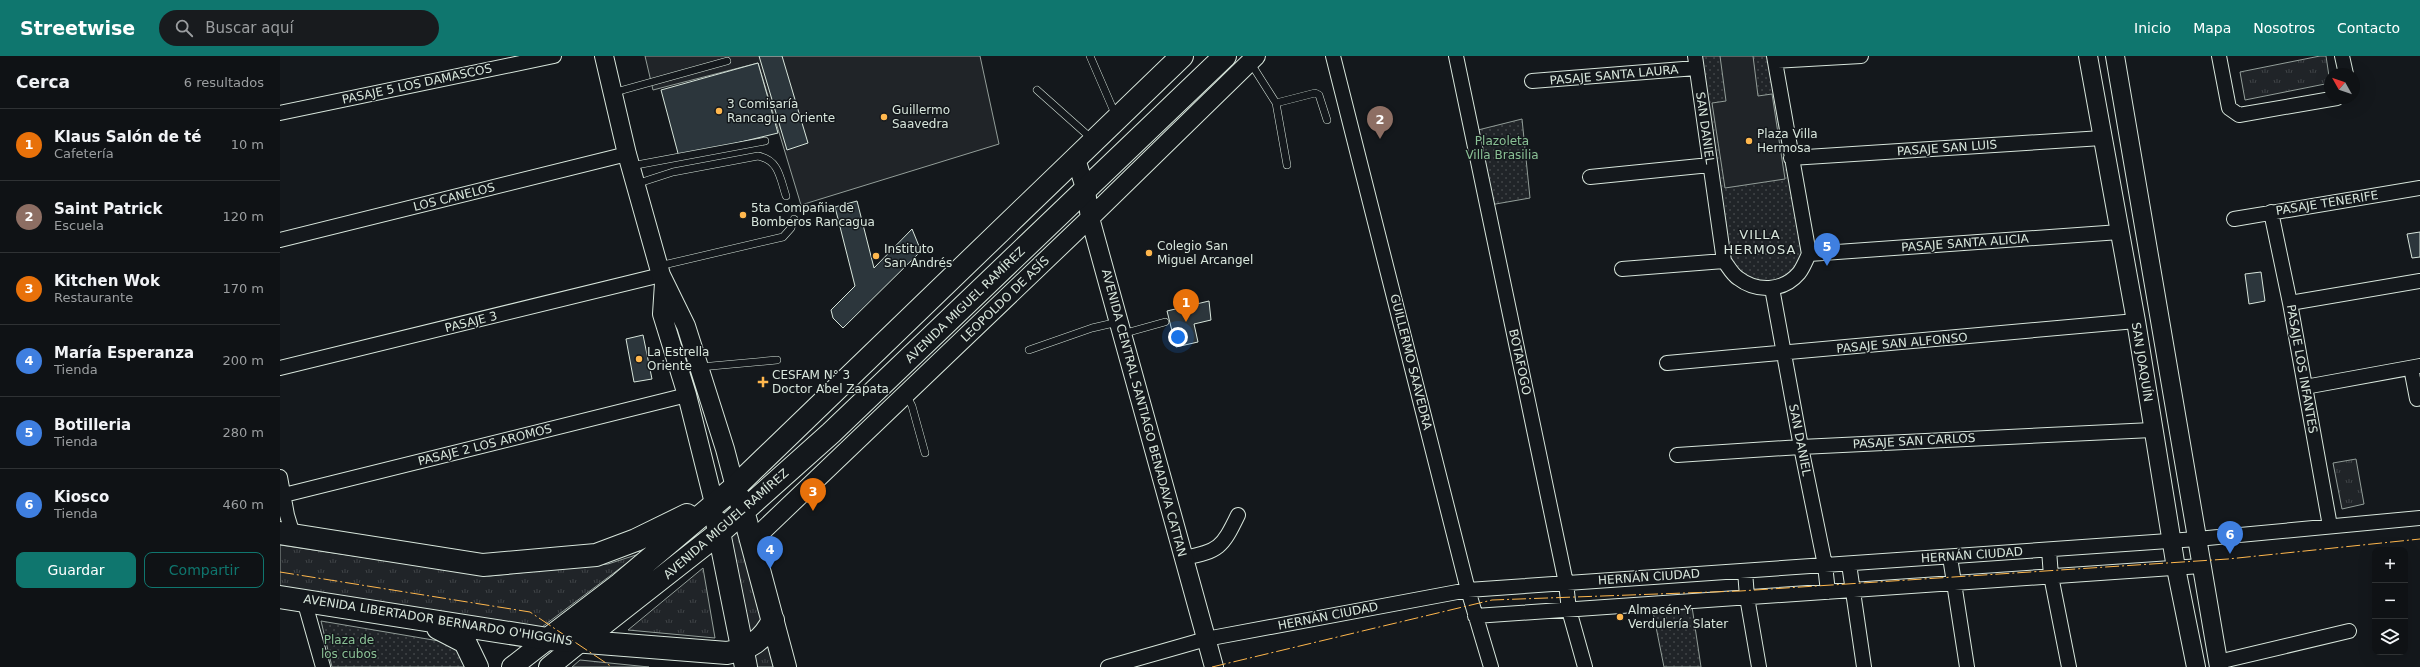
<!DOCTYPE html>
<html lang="es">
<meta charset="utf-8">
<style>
body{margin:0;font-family:"DejaVu Sans",sans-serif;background:#181b1e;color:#f1f3f6}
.controls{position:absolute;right:12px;bottom:12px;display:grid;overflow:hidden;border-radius:8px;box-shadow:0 4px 16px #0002}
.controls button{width:36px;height:36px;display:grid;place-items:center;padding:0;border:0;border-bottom:1px solid #2f3234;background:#0f1215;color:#f1f3f6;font:20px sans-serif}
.compass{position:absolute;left:2044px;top:12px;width:36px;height:36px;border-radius:50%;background:#0f1215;box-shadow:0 4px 16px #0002;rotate:310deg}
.you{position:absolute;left:898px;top:281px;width:14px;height:14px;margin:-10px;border:3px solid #fff;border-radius:50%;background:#1a73e8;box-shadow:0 0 0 6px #1a73e833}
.badge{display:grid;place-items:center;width:26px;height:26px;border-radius:50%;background:#0f766e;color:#fff;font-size:13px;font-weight:700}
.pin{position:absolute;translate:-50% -33px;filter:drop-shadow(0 1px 2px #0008)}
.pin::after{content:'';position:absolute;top:21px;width:14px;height:12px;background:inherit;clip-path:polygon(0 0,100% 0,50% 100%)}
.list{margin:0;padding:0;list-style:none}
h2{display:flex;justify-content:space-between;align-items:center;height:52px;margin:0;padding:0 16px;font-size:17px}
h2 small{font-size:13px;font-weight:400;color:#9b9ea0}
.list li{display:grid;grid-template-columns:26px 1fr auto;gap:12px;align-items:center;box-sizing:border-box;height:72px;padding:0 16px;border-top:1px solid #2f3234}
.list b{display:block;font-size:15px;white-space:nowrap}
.list p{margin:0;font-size:13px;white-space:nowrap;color:#9b9ea0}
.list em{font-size:13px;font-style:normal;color:#9b9ea0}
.actions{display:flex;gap:8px;padding:12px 16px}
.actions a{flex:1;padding:9px 0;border:1px solid #0f766e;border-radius:8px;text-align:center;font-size:14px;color:#0f766e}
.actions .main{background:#0f766e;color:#fff}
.icon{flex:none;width:22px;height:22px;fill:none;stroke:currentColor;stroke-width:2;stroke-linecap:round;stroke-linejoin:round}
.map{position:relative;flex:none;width:2140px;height:611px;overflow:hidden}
header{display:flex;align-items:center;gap:24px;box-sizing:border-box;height:56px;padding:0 20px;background:#0f766e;color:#fff}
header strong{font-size:19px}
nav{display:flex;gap:22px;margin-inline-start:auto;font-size:14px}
.search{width:280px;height:36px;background:#181b1e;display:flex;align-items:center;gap:10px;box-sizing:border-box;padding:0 14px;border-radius:22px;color:#9b9ea0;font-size:15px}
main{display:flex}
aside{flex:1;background:#0f1215}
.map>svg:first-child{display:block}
</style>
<header>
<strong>Streetwise</strong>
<div class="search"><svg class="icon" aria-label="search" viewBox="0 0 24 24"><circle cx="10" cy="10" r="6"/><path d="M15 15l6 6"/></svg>Buscar aquí</div>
<nav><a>Inicio</a><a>Mapa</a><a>Nosotros</a><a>Contacto</a></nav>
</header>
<main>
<aside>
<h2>Cerca<small>6 resultados</small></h2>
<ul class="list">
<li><span class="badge" style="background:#e8710a">1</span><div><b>Klaus Salón de té</b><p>Cafetería</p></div><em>10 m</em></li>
<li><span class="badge" style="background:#8d6e63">2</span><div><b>Saint Patrick</b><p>Escuela</p></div><em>120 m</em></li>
<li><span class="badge" style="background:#e8710a">3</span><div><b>Kitchen Wok</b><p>Restaurante</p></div><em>170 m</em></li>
<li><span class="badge" style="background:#3f7fe0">4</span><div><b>María Esperanza</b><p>Tienda</p></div><em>200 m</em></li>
<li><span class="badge" style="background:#3f7fe0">5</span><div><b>Botilleria</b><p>Tienda</p></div><em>280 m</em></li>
<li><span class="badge" style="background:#3f7fe0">6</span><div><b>Kiosco</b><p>Tienda</p></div><em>460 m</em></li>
</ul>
<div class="actions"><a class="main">Guardar</a><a>Compartir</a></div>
</aside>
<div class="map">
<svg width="2140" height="611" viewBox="0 0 2140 611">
<defs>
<pattern id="grass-tufts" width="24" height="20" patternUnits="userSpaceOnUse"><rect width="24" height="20" fill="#202428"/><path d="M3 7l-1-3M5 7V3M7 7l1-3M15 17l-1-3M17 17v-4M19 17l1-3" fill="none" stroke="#404447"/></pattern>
<pattern id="park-dots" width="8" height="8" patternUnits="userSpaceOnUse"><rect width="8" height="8" fill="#202428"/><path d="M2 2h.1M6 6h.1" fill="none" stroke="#404447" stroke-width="1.8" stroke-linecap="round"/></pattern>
</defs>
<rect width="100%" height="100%" fill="#14181c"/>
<path fill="url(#grass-tufts)" stroke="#939e99" d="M2040 0H2046L2050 27 1965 44 1960 16Z
M2076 403 2084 448 2062 453 2053 407Z
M459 470 497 611H474L448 480Z
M0 489 209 520 328 508 359 498 258 574 0 534Z
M423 512 435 582 348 574Z
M300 604 369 611H292Z"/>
<path fill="url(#park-dots)" stroke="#939e99" d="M1415 0H1494L1529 198 1520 217 1474 231 1444 205Z
M1242 63 1250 142 1210 149 1194 75Z
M1411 544 1421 611H1384L1371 546Z
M41 565 165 586 174 590 189 611H52Z"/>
<path fill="#202428" stroke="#939e99" d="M365 0H700L719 88 521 149 478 7 373 34Z
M1440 0H1473L1478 40 1492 38 1505 123 1445 132 1432 47 1446 45Z"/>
<path fill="#2c363c" stroke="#d8e6dc" d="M479 0H502L528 87 507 94Z
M478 7 498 77 399 101 381 34Z
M577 145 594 212 632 173 641 195 563 272 553 262 551 254 575 230 555 151Z
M2140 176V201L2132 202 2127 178Z
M1981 216 1985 245 1969 248 1965 218Z
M929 245 931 264 914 268 918 286 896 291 887 255Z
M363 279 372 323 354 326 346 283Z"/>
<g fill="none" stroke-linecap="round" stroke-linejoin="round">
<g stroke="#d8e6dc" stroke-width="8">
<path id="service" d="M810 0 836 60
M970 6 996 47 1035 37 1039 39 1047 64
M757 34 812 83
M332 37 447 5
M996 47 1007 109
M351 110 485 85
M356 128 393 116 478 100C499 104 500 122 506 140
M379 210 503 181 511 172 514 163
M842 278 885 266
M749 294 812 272 838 266
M420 311 497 304
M626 338 632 350 645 397"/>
</g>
<g stroke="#d8e6dc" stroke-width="16">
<path id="minor" d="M1053 0 1188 534 1211 611
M1176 0 1286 527 1289 554 1305 611
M1415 0 1444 205C1448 210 1452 218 1458 222 1476 236 1503 236 1519 217 1523 212 1526 204 1529 198L1494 0
M1939 0 1949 52 1959 59 2057 42
M2062 0 2066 18
M1495 5 1581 0
M1252 25 1416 12
M0 57 274 0
M1511 102 1822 82
M1310 121 1430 109
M1991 156 2010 247 2050 470
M1954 163 2140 132
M0 184 347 98
M1529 198 1840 176
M1342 213 1444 205
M1492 232 1521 391 1545 509 1548 536
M2010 247 2140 225
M1387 307 1856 265
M0 312 381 219
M2131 312 2137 343
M2025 331 2140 310
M1397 399 1521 391 1872 374
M0 421 7 459 13 479
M4 439 407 339
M1769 494 1771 520 1789 611
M1670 501 1687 611
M904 502C939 495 942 492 958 459
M1569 508 1584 611
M1465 515 1467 541 1479 611
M24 544 43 611
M1195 560 1921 510
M1938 606 2069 575
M828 611 926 583 1188 534 1917 483 2140 462"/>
</g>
<g stroke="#d8e6dc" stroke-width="20">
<path id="tertiary" d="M324 0 347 98 381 219 406 270 445 393 455 431
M1808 0 1856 265 1896 512 1916 611
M1835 0 1939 611
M796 103 806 135 810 162 934 611
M384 227 382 258 407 339 434 447
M472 485 810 162 976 0"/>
</g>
<g stroke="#d8e6dc" stroke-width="22">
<path id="secondary" d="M232 611 268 583
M269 611 300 586"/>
</g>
<g stroke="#d8e6dc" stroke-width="24">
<path id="primary" d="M460 443 505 611
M437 466 466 611
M0 477 203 509 316 499 356 484 407 459
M0 541 268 583 447 597C469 593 483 585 493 564
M158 572 185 586 197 611
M268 583 340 528 455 431 902 0
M300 586 439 477 551 377 945 0"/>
</g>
<use href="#service" stroke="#14181c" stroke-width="7"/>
<use href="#minor" stroke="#14181c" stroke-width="14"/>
<use href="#tertiary" stroke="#14181c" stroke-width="18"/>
<use href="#secondary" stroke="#14181c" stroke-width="20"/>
<use href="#primary" stroke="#14181c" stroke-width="22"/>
<path stroke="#ffb74d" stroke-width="1" stroke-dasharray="14 3 2 3" stroke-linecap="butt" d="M0 516 250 556 332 611
M932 611 1212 544 1460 535 1948 503 2140 483"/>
</g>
<g fill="#ffb74d" stroke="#14181c" stroke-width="1.5">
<circle cx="439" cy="55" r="4"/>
<circle cx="604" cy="61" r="4"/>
<circle cx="1469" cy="85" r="4"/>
<circle cx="463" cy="159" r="4"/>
<circle cx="869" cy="197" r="4"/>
<circle cx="596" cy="200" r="4"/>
<circle cx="359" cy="303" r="4"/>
<path d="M481 320h4v4h4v4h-4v4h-4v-4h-4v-4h4z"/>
<circle cx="1340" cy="561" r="4"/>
</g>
<g text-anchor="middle" stroke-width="3" stroke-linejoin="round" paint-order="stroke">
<g font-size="12" fill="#d8e6dc" stroke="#14181c">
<text transform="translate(1334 19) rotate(-5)" y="4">PASAJE SANTA LAURA</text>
<text transform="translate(137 28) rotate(-12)" y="4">PASAJE 5 LOS DAMASCOS</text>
<text transform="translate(1425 72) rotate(82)" y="4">SAN DANIEL</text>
<text transform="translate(1667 92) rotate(-4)" y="4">PASAJE SAN LUIS</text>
<text transform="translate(174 141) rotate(-14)" y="4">LOS CANELOS</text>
<text transform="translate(2047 147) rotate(-9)" y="4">PASAJE TENERIFE</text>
<text transform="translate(1685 187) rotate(-4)" y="4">PASAJE SANTA ALICIA</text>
<text transform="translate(725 243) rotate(-44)" y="4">LEOPOLDO DE ASÍS</text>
<text transform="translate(685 249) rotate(-44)" y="4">AVENIDA MIGUEL RAMÍREZ</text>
<text transform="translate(191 266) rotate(-14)" y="4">PASAJE 3</text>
<text transform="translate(1622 287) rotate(-5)" y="4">PASAJE SAN ALFONSO</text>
<text transform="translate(1131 306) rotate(76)" y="4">GUILLERMO SAAVEDRA</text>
<text transform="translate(1240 306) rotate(78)" y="4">BOTAFOGO</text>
<text transform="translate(1862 306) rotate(81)" y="4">SAN JOAQUÍN</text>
<text transform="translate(2022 313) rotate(80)" y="4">PASAJE LOS INFANTES</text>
<text transform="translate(864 357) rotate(75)" y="4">AVENIDA CENTRAL SANTIAGO BENADAVA CATTAN</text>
<text transform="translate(1520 384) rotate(79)" y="4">SAN DANIEL</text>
<text transform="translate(1634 385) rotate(-3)" y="4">PASAJE SAN CARLOS</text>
<text transform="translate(205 389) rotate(-14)" y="4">PASAJE 2 LOS AROMOS</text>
<text transform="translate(446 468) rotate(-41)" y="4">AVENIDA MIGUEL RAMÍREZ</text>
<text transform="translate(1692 499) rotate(-4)" y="4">HERNÁN CIUDAD</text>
<text transform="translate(1369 521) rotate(-4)" y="4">HERNÁN CIUDAD</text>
<text transform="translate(1048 560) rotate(-11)" y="4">HERNÁN CIUDAD</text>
<text transform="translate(158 564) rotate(9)" y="4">AVENIDA LIBERTADOR BERNARDO O'HIGGINS</text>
</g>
<g font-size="12" fill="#d8e6dc" stroke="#14181c" text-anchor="start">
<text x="447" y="52">3 Comisaría<tspan x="447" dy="14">Rancagua Oriente</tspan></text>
<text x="612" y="58">Guillermo<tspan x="612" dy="14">Saavedra</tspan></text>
<text x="1477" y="82">Plaza Villa<tspan x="1477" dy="14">Hermosa</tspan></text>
<text x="471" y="156">5ta Compañia de<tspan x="471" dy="14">Bomberos Rancagua</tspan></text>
<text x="877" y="194">Colegio San<tspan x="877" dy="14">Miguel Arcangel</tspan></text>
<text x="604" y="197">Instituto<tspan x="604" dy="14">San Andrés</tspan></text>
<text x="367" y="300">La Estrella<tspan x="367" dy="14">Oriente</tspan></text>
<text x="492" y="323">CESFAM N° 3<tspan x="492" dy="14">Doctor Abel Zapata</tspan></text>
<text x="1348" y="558">Almacén Y<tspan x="1348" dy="14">Verdulería Slater</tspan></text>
</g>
<g font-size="12" fill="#8ac095" stroke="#14181c">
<text x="1222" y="89">Plazoleta<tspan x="1222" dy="14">Villa Brasilia</tspan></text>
<text x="69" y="588">Plaza de<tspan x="69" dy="14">los cubos</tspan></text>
</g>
<g font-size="13" letter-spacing="1" fill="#d8e6dc" stroke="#14181c">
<text x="1480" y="183">VILLA<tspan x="1480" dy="15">HERMOSA</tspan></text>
</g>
</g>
</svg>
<div class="controls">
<button>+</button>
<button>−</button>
<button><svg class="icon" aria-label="layers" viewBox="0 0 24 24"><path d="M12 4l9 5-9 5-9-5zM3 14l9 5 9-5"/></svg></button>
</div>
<svg class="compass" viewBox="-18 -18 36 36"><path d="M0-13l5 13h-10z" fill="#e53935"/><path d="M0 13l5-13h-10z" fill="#9b9ea0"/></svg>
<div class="you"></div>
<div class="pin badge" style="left:906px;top:266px;background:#e8710a">1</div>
<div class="pin badge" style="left:1100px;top:83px;background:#8d6e63">2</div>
<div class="pin badge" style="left:533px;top:455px;background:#e8710a">3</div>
<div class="pin badge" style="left:490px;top:513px;background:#3f7fe0">4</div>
<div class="pin badge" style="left:1547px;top:210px;background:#3f7fe0">5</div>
<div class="pin badge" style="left:1950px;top:498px;background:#3f7fe0">6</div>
</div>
</main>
